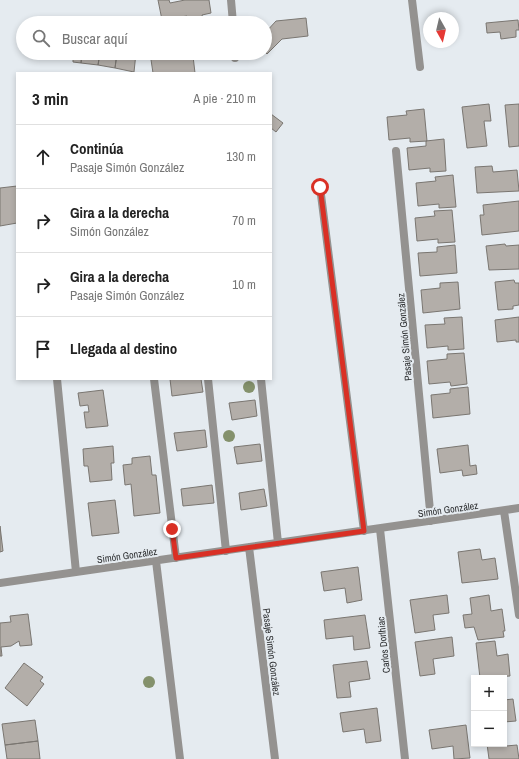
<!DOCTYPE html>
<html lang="es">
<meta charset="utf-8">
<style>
body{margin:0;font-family:"Archivo Narrow",sans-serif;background:#f6f6f6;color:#222}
.controls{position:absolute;right:12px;bottom:12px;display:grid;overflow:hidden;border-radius:0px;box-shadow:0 2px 6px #0003}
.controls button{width:36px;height:36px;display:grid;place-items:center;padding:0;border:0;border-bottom:1px solid #e0e0e0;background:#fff;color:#222;font:20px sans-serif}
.compass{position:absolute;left:423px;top:12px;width:36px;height:36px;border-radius:50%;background:#fff;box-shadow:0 2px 6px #0003;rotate:172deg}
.stop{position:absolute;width:12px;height:12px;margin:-9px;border:3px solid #d93025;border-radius:50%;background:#fff}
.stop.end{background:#d93025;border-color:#fff;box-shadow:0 1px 4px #0008}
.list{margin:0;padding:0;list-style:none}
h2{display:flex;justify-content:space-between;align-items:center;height:52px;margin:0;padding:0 16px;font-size:17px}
h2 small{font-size:13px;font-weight:400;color:#767676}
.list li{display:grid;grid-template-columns:26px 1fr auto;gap:12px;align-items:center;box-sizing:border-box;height:64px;padding:0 16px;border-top:1px solid #e0e0e0}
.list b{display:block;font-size:15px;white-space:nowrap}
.list p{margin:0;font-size:13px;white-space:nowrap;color:#767676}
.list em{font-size:13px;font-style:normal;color:#767676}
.icon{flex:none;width:22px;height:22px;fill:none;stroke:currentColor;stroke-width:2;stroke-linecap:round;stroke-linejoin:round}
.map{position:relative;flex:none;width:519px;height:759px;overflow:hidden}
.search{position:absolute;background:#fff;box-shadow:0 2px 6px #0003;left:16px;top:16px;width:256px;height:44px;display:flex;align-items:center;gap:10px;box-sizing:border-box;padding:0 14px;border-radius:22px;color:#767676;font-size:15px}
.panel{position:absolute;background:#fff;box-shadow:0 2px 6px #0003;left:16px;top:72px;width:256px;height:308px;border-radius:0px}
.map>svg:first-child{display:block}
</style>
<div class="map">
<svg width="519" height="759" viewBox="0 0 519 759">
<rect width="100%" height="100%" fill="#e5ebf0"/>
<path fill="#b3aea9" stroke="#7a7671" d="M158 0H169L170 3 185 0H209L211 13 202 15 204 23H188L187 16 162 20Z
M306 18 308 36 282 39 267 54 265 52V33L276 21Z
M518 20 519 30H516V37L501 39 500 32 487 33 486 23Z
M65 53H82L81 63 73 62V57L64 56Z
M82 53H100L98 65 81 63Z
M100 53H117L115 68 98 65Z
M117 53H136L134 72 115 68Z
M150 53H162V55L189 53V57L193 56 195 73H153Z
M489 104 491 121H484L487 146 467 148 462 107Z
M519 104V146L509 147 505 105Z
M424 109 427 141 410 142V138L389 140 387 117 407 115 406 111Z
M271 114 283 123 276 132 271 128Z
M444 139 446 171 430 172V168L409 170 407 148 426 146V141Z
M492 166 493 172 517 170 519 191 477 193 475 167Z
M453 175 456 207 439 208V204L418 206 416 183 436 181 435 177Z
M17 186V223L0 226V188Z
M519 201V231L482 235 480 215H484L483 205Z
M452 210 455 242 438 243V239L417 241 415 218 435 216 434 211Z
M505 244 506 246 519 245V269L489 270 486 246Z
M455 245 457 273 420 276 418 253 437 252V247Z
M514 280 515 283H519V305L513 306V309L498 310 495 282Z
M458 282 460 309 423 313 421 290 440 288V283Z
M462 317 464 349 448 350V346L427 348 425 325 445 324 444 318Z
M519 317V342H516V340L497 342 495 320Z
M464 353 467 384 451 386 450 382 429 384 427 361 447 359V354Z
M170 379H201L203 392 172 396Z
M468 387 470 414 433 418 431 395 450 393V389Z
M103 390 108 426 86 428 84 412H89L88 405 80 406 78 393Z
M255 400 257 416 232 420 229 403Z
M205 430 207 447 177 451 174 433Z
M260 444 262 461 237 464 234 447Z
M468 445 470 466 476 465 477 474 463 476 462 470 440 473 437 449Z
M113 446 114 463H111L112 480 90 482 88 466H84L83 449Z
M150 456 152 475H156L160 513 134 516 131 484 125 485 123 465 132 464V458Z
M212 485 214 503 183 506 181 489Z
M264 489 267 506 241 510 239 493Z
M115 500 119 533 92 536 88 503Z
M0 526 3 551 0 552Z
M480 549 482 560 495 558 498 579 462 583 458 552Z
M358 567 362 600 347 603 345 588 324 591 321 572Z
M447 595 449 613 433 615 435 630 415 633 410 600Z
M489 595 491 611 502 609 505 631H503L504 637 478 640 474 627 465 628 463 615 472 614 470 598Z
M28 614 32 645 20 646 19 641 11 646 1 647 2 656H0V623L11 622 10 616Z
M365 615 370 648 354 650 353 636 326 639 324 620Z
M452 637 454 656 433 659 435 674 420 676 415 642Z
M495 641 497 656 508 654 510 676 480 678 476 643Z
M367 661 370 679 349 682 351 697 337 698 333 665Z
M24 663 43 677 40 681 44 684 27 706 5 688Z
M513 699 516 721 504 722V700Z
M377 708 381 741 366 743 364 729 343 732 340 713Z
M35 720 38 741 5 745 2 724Z
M466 725 470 758 454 759 453 746 432 749 429 730Z
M504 731 506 746 517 745 519 759H489L487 744H504Z
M38 741 40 759H7L5 745Z"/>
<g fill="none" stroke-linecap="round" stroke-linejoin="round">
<path stroke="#949290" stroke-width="8" d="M231 0 233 23
M412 0 420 67
M235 53V58
M396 151 431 521
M320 187 364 531
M57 379 76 572
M154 379 176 558
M208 379 226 551
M261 379 278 543
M504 511 519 615
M380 529 405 759
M249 547 275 759
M156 561 180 759
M0 583 519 508"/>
</g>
<g fill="#84916c">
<circle cx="249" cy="387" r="6"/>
<circle cx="229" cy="436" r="6"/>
<circle cx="149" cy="682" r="6"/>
</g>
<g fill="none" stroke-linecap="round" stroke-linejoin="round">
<path stroke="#d93025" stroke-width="5" d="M172 529 176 558 364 531 320 187"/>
</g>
<g text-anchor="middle" stroke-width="4" stroke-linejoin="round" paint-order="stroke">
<g font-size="10" fill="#2e3032" stroke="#e5ebf0">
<text transform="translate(404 337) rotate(-95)" y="4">Pasaje Simón González</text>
<text transform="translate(448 509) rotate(-8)" y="4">Simón González</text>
<text transform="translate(127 555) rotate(-8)" y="4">Simón González</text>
<text transform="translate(383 645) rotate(-96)" y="4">Carlos Dorlhiac</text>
<text transform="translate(272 652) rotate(83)" y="4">Pasaje Simón González</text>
</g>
</g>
</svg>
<div class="controls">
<button>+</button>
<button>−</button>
</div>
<svg class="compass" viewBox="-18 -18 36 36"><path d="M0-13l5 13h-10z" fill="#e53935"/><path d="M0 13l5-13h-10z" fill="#767676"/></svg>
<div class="stop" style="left:320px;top:187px"></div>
<div class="stop end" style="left:172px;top:529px"></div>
<div class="search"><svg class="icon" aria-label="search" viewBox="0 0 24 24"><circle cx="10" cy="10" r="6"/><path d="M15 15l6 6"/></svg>Buscar aquí</div>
<section class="panel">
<h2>3 min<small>A pie · 210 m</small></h2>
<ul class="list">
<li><svg class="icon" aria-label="ahead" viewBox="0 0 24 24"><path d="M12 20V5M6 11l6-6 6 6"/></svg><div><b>Continúa</b><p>Pasaje Simón González</p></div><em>130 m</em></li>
<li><svg class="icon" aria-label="right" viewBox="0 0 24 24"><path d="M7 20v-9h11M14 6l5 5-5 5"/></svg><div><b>Gira a la derecha</b><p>Simón González</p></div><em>70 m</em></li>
<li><svg class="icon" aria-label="right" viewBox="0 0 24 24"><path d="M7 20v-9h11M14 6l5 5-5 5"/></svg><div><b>Gira a la derecha</b><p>Pasaje Simón González</p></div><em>10 m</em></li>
<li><svg class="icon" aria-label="arrive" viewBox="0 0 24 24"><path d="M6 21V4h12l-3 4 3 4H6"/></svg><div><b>Llegada al destino</b></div></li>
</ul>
</section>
</div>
